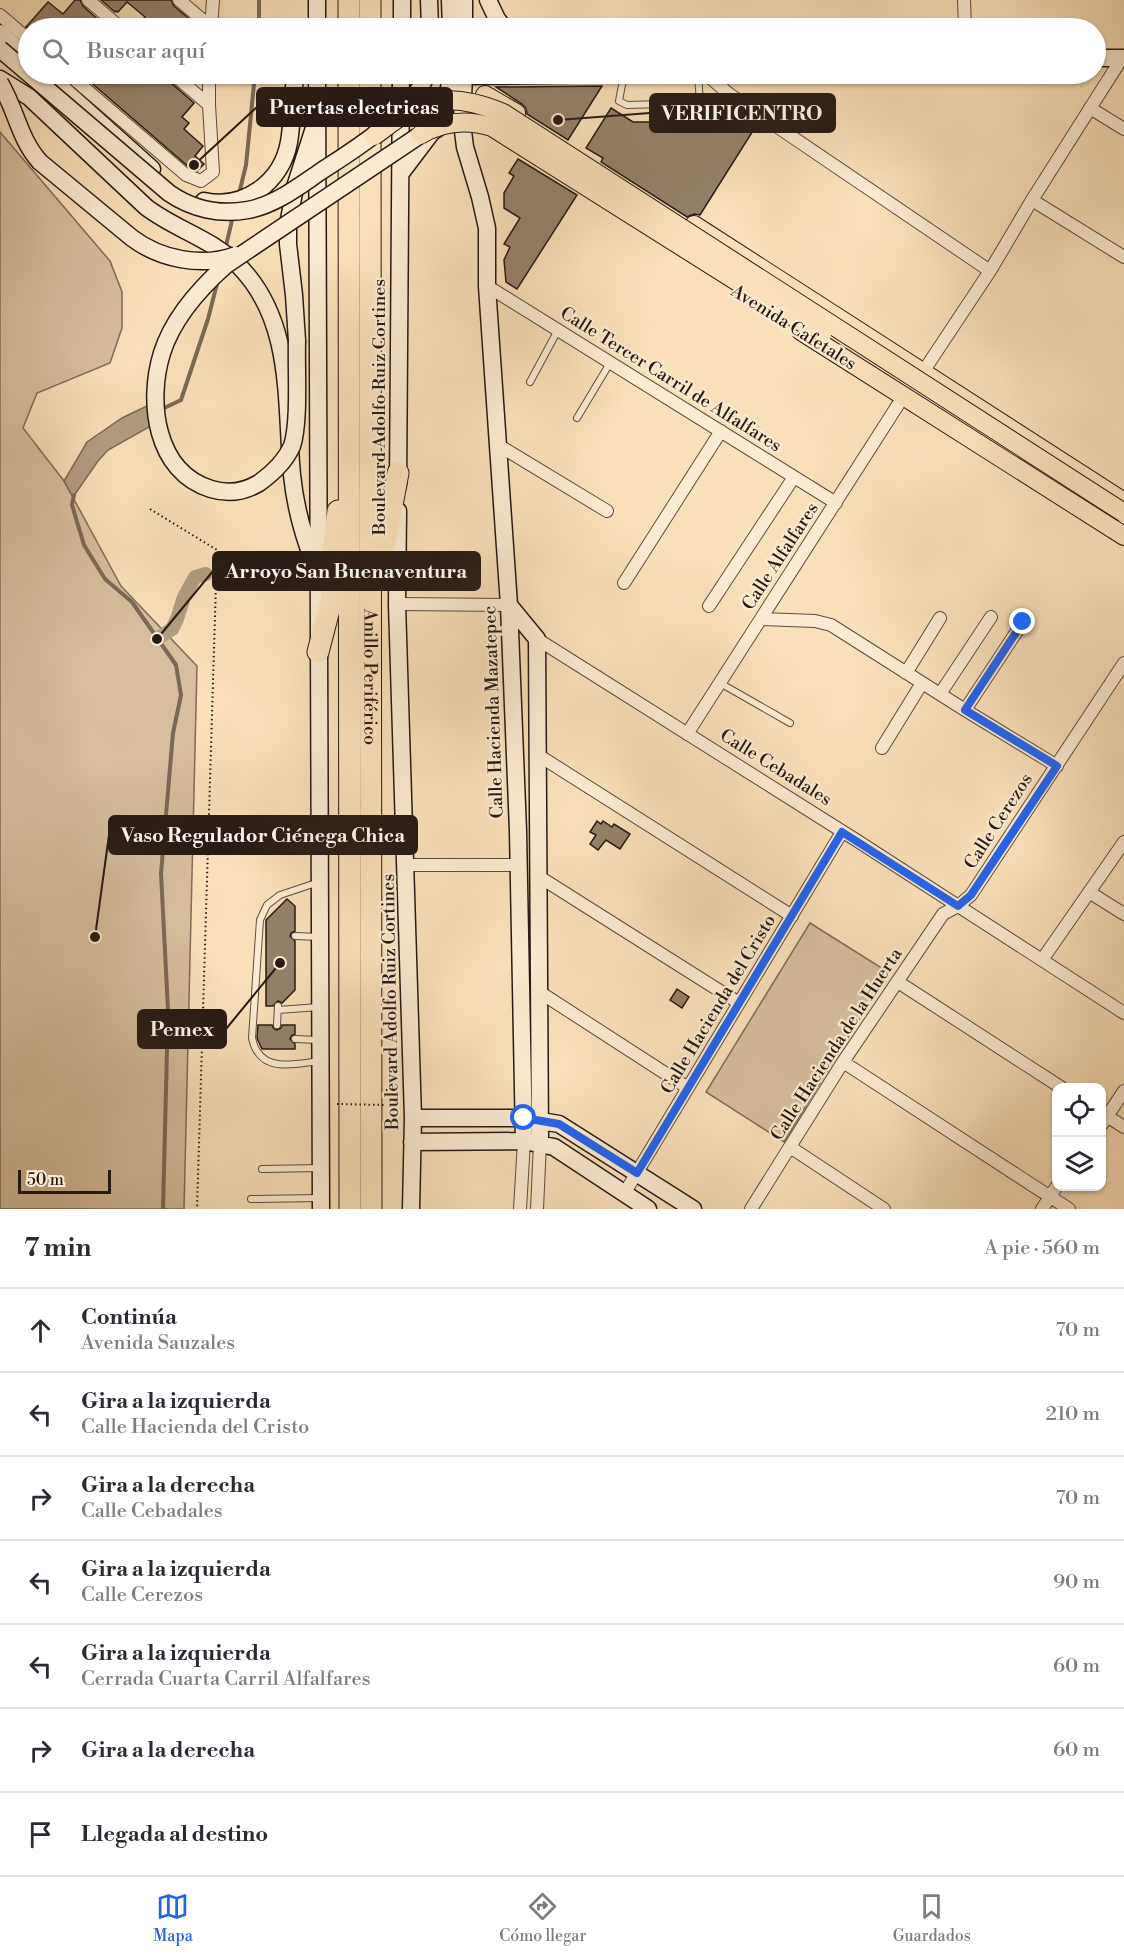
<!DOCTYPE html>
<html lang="es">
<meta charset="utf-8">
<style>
body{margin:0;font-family:"Libre Bodoni",serif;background:#f7f7f7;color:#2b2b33}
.controls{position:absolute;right:18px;bottom:18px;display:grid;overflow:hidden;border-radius:12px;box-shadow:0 2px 4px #0004}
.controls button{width:54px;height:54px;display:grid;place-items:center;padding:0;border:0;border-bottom:2px solid #e1e1e2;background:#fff;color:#2b2b33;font:30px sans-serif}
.scale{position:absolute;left:18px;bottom:15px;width:93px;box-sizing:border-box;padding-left:6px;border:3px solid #261a14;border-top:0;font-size:16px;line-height:21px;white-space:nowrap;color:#261a14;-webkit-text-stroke:4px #fcebd2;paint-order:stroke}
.stop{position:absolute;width:18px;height:18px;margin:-14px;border:4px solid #2563eb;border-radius:50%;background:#fff}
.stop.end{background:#2563eb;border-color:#fff;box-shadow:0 2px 6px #0008}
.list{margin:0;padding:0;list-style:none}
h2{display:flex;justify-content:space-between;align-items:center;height:78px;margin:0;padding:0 24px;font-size:26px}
h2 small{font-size:20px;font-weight:400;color:#7c7c81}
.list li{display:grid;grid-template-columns:39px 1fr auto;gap:18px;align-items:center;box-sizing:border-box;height:84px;padding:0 24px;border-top:2px solid #e1e1e2}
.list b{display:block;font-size:22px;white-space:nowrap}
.list p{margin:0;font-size:20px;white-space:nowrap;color:#7c7c81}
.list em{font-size:20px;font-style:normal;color:#7c7c81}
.icon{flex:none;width:33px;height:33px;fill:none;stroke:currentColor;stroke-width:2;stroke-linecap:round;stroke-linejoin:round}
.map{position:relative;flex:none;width:1124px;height:1209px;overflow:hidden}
.search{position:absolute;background:#fff;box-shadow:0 2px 4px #0004;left:18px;right:18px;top:18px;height:66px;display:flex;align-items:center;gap:15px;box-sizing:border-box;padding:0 21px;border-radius:33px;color:#7c7c81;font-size:22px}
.sheet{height:666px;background:#fff}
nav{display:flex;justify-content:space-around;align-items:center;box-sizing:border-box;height:84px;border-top:2px solid #e1e1e2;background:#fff;font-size:16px;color:#7c7c81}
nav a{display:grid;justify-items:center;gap:3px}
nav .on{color:#2563eb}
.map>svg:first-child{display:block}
</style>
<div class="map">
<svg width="1124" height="1209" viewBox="0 0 1124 1209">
<rect width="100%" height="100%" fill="#fae0ba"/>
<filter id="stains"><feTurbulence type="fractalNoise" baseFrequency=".00333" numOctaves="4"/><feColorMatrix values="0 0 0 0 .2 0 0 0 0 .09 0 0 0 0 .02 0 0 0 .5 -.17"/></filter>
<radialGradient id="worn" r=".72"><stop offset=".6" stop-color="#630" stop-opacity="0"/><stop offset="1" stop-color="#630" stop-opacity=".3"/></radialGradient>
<path fill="#d6be9e" stroke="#7e6c59" stroke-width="1.5" d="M0 132 110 261 122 292V328L110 363 37 393 23 428 64 481 121 586 197 666 184 1209H0Z
M810 923 888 972 784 1142 706 1092Z"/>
<path fill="#b29d82" stroke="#7a6956" stroke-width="1.5" d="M153 403 158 422 108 450 98 461 73 497 64 481 87 442 122 418Z"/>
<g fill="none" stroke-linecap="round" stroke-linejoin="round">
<path stroke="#7a6956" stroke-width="4" d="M259 28V0
M239 194 246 165 255 74
M225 250 233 216
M160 410 181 400 208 319 218 280
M74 495 72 505 84 545 105 579 132 602 176 665 181 695 173 733 161 873 168 1010 163 1209"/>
<path stroke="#b29d82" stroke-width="14" d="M157 639 172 629 177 619 184 597 195 577 206 574"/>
</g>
<path fill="#94816a" stroke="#261a14" stroke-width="1.5" d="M75 0H80L83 6 104 25 101 28H28L26 27 48 2 63 14Z
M101 0H171L174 6 200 28H135L145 17 127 2 118 12 116 11 115 12Z
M94 74H165L168 80 194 103 182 117 189 123 184 129 203 146 195 156 204 164 197 171 190 168 88 80Z
M602 86 568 140 527 114 526 108 522 104 496 87Z
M611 108 633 122H748L756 126 700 215 694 214 687 217 601 162 603 158 586 148Z
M518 159 577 195 517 289 506 282 504 260 510 247 504 244 520 218 504 208V193L514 176 509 173Z
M597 821 601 824 603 821 612 827 614 824 630 834 620 849 606 840 598 850 590 844 596 835 590 832Z
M287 899 295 906V931L291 933 290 936 295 941V990L282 1003 278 1001 273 1006H266V920Z
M677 989 689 997 682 1008 670 1000Z
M258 1025H272L274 1029 277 1030 281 1028 282 1025H295V1034L291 1036 290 1039 295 1044V1049H262L257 1038Z"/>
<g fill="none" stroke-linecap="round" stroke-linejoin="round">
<g stroke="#5b4c3e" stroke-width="8">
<path id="lane" d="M624 74 619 101 627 105 700 103 728 94
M698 74 700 103
M530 382 558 330
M577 418 610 363
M720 683 790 723
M319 882 280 895 267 905 260 920 252 1038C253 1042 254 1047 257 1051 269 1072 300 1063 320 1061
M295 936 319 937
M278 1010 319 1007
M277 1025 278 1006
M295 1039 318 1040
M262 1169 321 1168
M251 1199 320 1198"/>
</g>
<g stroke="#5b4c3e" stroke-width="14">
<path id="street" d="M88 0 121 28
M179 0 211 27
M964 0 965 28
M0 15 28 39
M211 28 213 0
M68 74 186 175 201 181 213 172 209 105V74
M173 74 209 105
M706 74 729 94 990 271
M1090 108 1124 129
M1032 200 1124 257
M487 286 836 503
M923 372 990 271 1032 200 1122 58
M498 445 607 511
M624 583 721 431
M397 604 509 605
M709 606 794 477
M761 619 815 621 831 625 965 710 1057 766
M537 639 856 840 1124 1013
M906 673 940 618
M940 694 991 617
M965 710 1023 622
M687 734 903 397
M882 748 922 683
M538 755 792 916
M406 865H518
M538 876 739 1003
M1089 892 1124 914
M1042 960 1124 842
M898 982 1062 1088
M538 991 688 1088
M843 1062 1069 1209
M1102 1113 1124 1127
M1102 1124 1124 1091
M790 1147 884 1209
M624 1194 842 832
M520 1209 524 1141
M537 1209 540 1143
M751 1209 843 1062 943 914 958 906 971 895 1124 663
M1042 1209 1057 1186"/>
</g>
<g stroke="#261a14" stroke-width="19">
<path id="secondary" d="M429 0 430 28
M450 0 451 28
M464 0V28
M488 0 497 19 504 28
M317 28V0
M402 28V0
M0 33 28 58
M1096 58H1124
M46 74 152 169
M317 74 321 1209
M464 74 462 123 465 147 480 197 487 228V286L509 605 518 831 524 1141
M464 76 611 74
M0 79 29 97 146 207C176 230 209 237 238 265 294 321 285 402 292 475 295 505 303 535 314 563
M423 132C439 116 450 97 451 74
M401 173 432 132 438 128
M204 201C244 210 282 182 289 142 293 120 291 97 296 74
M297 341 294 295 288 244V225L295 187 313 131
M398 485 401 74
M398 511 397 604 413 1118 411 1209
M509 605 537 639 540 1143
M413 1118H523L559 1124 693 1209
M412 1142 524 1141 554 1147 648 1209"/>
</g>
<g stroke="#261a14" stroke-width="20">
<path id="primary" d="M485 95 516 113
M694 225 1124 502
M801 331 1124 536"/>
</g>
<g stroke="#261a14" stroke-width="23">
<g id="highway">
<path d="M370 0V28"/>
<path d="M349 28V0"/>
<path d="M349 74 350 1209"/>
<path id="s1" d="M370 74 371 1209"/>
<path d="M381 564 398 473"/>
<path d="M318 652 331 602 334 544 338 511"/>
</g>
</g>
<path stroke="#261a14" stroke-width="2" stroke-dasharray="1.5 3" stroke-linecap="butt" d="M150 509 217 550 197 1209
M386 1090H398"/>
<use href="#lane" stroke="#fcebd2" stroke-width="6"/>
<use href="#street" stroke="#fcebd2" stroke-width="12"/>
<use href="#secondary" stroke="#fcebd2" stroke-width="16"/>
<use href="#primary" stroke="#fae0ba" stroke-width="18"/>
<use href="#highway" stroke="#fae0ba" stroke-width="21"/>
<g stroke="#261a14" stroke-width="19" stroke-linecap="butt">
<path id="secondary-bridge" d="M0 49 169 193C192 209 220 215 248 210 275 205 298 187 320 172 358 147 409 117 427 74
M0 83C16 109 19 139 40 162L132 238C160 259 202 268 236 255
M297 341C296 368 300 422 292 446 285 462 273 473 259 483 244 492 227 494 211 489 155 472 147 401 162 353 173 318 199 289 226 265L420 135"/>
</g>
<g stroke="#261a14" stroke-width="20" stroke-linecap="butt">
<path id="primary-bridge" d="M420 135C443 121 466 119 492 127L822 335
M374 136C388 126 404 112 421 105 448 95 477 102 503 113L1124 513"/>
</g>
<path stroke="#261a14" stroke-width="2" stroke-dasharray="1.5 3" stroke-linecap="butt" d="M337 1104 386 1105"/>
<use href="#secondary-bridge" stroke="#fcebd2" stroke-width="16"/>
<use href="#primary-bridge" stroke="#fae0ba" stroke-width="18"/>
</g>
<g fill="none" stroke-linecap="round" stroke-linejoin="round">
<path stroke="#2563eb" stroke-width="8" d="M524 1118 559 1124 637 1173 842 832 958 906 971 895 1057 766 965 710 1023 622"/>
</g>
<g text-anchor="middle" stroke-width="4.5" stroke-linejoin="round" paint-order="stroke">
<g font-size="18" fill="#261a14" stroke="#fcebd2">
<text transform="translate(794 327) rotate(32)" y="6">Avenida Cafetales</text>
<text transform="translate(671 379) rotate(32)" y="6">Calle Tercer Carril de Alfalfares</text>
<text transform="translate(379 407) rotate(-90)" y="6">Boulevard Adolfo Ruiz Cortines</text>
<text transform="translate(780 556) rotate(-57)" y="6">Calle Alfalfares</text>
<text dy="6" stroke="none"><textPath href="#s1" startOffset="603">Anillo Periférico</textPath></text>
<text transform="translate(493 712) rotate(-92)" y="6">Calle Hacienda Mazatepec</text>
<text transform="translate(776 767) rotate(32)" y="6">Calle Cebadales</text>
<text transform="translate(998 821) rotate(-57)" y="6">Calle Cerezos</text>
<text transform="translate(390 1002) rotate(-91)" y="6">Boulevard Adolfo Ruiz Cortines</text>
<text transform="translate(718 1004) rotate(-59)" y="6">Calle Hacienda del Cristo</text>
<text transform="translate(836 1044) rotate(-57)" y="6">Calle Hacienda de la Huerta</text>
</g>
</g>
<path fill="none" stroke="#261a14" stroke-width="2" d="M194 165L257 107M558 120L650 113M157 639L213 571M95 937L109 835M280 963L226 1029"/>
<g fill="#261a14" stroke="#fcebd2" stroke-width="2">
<circle cx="194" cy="165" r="6"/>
<circle cx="558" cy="120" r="6"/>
<circle cx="157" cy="639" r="6"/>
<circle cx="95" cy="937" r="6"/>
<circle cx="280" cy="963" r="6"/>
</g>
<g fill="#261a14" stroke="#261a14" stroke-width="2">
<rect x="257" y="88" width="195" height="38" rx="6"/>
<rect x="650" y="94" width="185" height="38" rx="6"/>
<rect x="213" y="552" width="267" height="38" rx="6"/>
<rect x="109" y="816" width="308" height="38" rx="6"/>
<rect x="138" y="1010" width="88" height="38" rx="6"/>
</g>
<g font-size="20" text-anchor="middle" font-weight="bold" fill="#fff">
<text x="354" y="114">Puertas electricas</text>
<text x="742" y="120">VERIFICENTRO</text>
<text x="346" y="578">Arroyo San Buenaventura</text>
<text x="263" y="842">Vaso Regulador Ciénega Chica</text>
<text x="182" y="1036">Pemex</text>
</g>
<rect width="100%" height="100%" filter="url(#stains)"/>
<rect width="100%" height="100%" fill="url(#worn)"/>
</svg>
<div class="controls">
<button><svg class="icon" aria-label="locate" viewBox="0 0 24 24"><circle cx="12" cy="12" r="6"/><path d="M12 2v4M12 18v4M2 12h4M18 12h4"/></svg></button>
<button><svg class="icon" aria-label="layers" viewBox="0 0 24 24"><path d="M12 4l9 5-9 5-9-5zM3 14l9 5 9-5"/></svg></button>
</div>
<div class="scale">50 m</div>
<div class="stop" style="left:524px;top:1118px"></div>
<div class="stop end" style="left:1023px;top:622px"></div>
<div class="search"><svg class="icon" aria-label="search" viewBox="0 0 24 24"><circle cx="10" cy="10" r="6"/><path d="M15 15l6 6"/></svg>Buscar aquí</div>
</div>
<section class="sheet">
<h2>7 min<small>A pie · 560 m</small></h2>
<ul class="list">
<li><svg class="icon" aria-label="ahead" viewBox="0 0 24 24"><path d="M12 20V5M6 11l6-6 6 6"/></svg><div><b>Continúa</b><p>Avenida Sauzales</p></div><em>70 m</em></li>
<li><svg class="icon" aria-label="left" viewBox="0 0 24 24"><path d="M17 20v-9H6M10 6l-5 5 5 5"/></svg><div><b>Gira a la izquierda</b><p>Calle Hacienda del Cristo</p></div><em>210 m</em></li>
<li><svg class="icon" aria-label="right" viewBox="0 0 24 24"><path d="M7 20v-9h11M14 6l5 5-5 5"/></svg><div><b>Gira a la derecha</b><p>Calle Cebadales</p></div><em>70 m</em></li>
<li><svg class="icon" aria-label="left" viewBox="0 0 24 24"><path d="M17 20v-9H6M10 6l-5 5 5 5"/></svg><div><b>Gira a la izquierda</b><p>Calle Cerezos</p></div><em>90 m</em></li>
<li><svg class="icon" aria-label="left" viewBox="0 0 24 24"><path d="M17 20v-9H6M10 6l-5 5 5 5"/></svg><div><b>Gira a la izquierda</b><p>Cerrada Cuarta Carril Alfalfares</p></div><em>60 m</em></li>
<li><svg class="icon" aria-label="right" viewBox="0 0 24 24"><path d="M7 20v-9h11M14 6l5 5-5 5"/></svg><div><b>Gira a la derecha</b></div><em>60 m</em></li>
<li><svg class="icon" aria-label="arrive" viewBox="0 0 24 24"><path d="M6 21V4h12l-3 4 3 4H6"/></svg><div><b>Llegada al destino</b></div></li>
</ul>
</section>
<nav>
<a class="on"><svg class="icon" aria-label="map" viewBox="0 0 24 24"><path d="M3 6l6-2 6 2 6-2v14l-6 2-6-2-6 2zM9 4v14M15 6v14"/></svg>Mapa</a>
<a><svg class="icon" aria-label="directions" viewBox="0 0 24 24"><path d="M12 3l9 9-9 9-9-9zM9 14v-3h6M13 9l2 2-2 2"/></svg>Cómo llegar</a>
<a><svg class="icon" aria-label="saved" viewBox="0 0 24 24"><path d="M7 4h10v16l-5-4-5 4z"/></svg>Guardados</a>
</nav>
